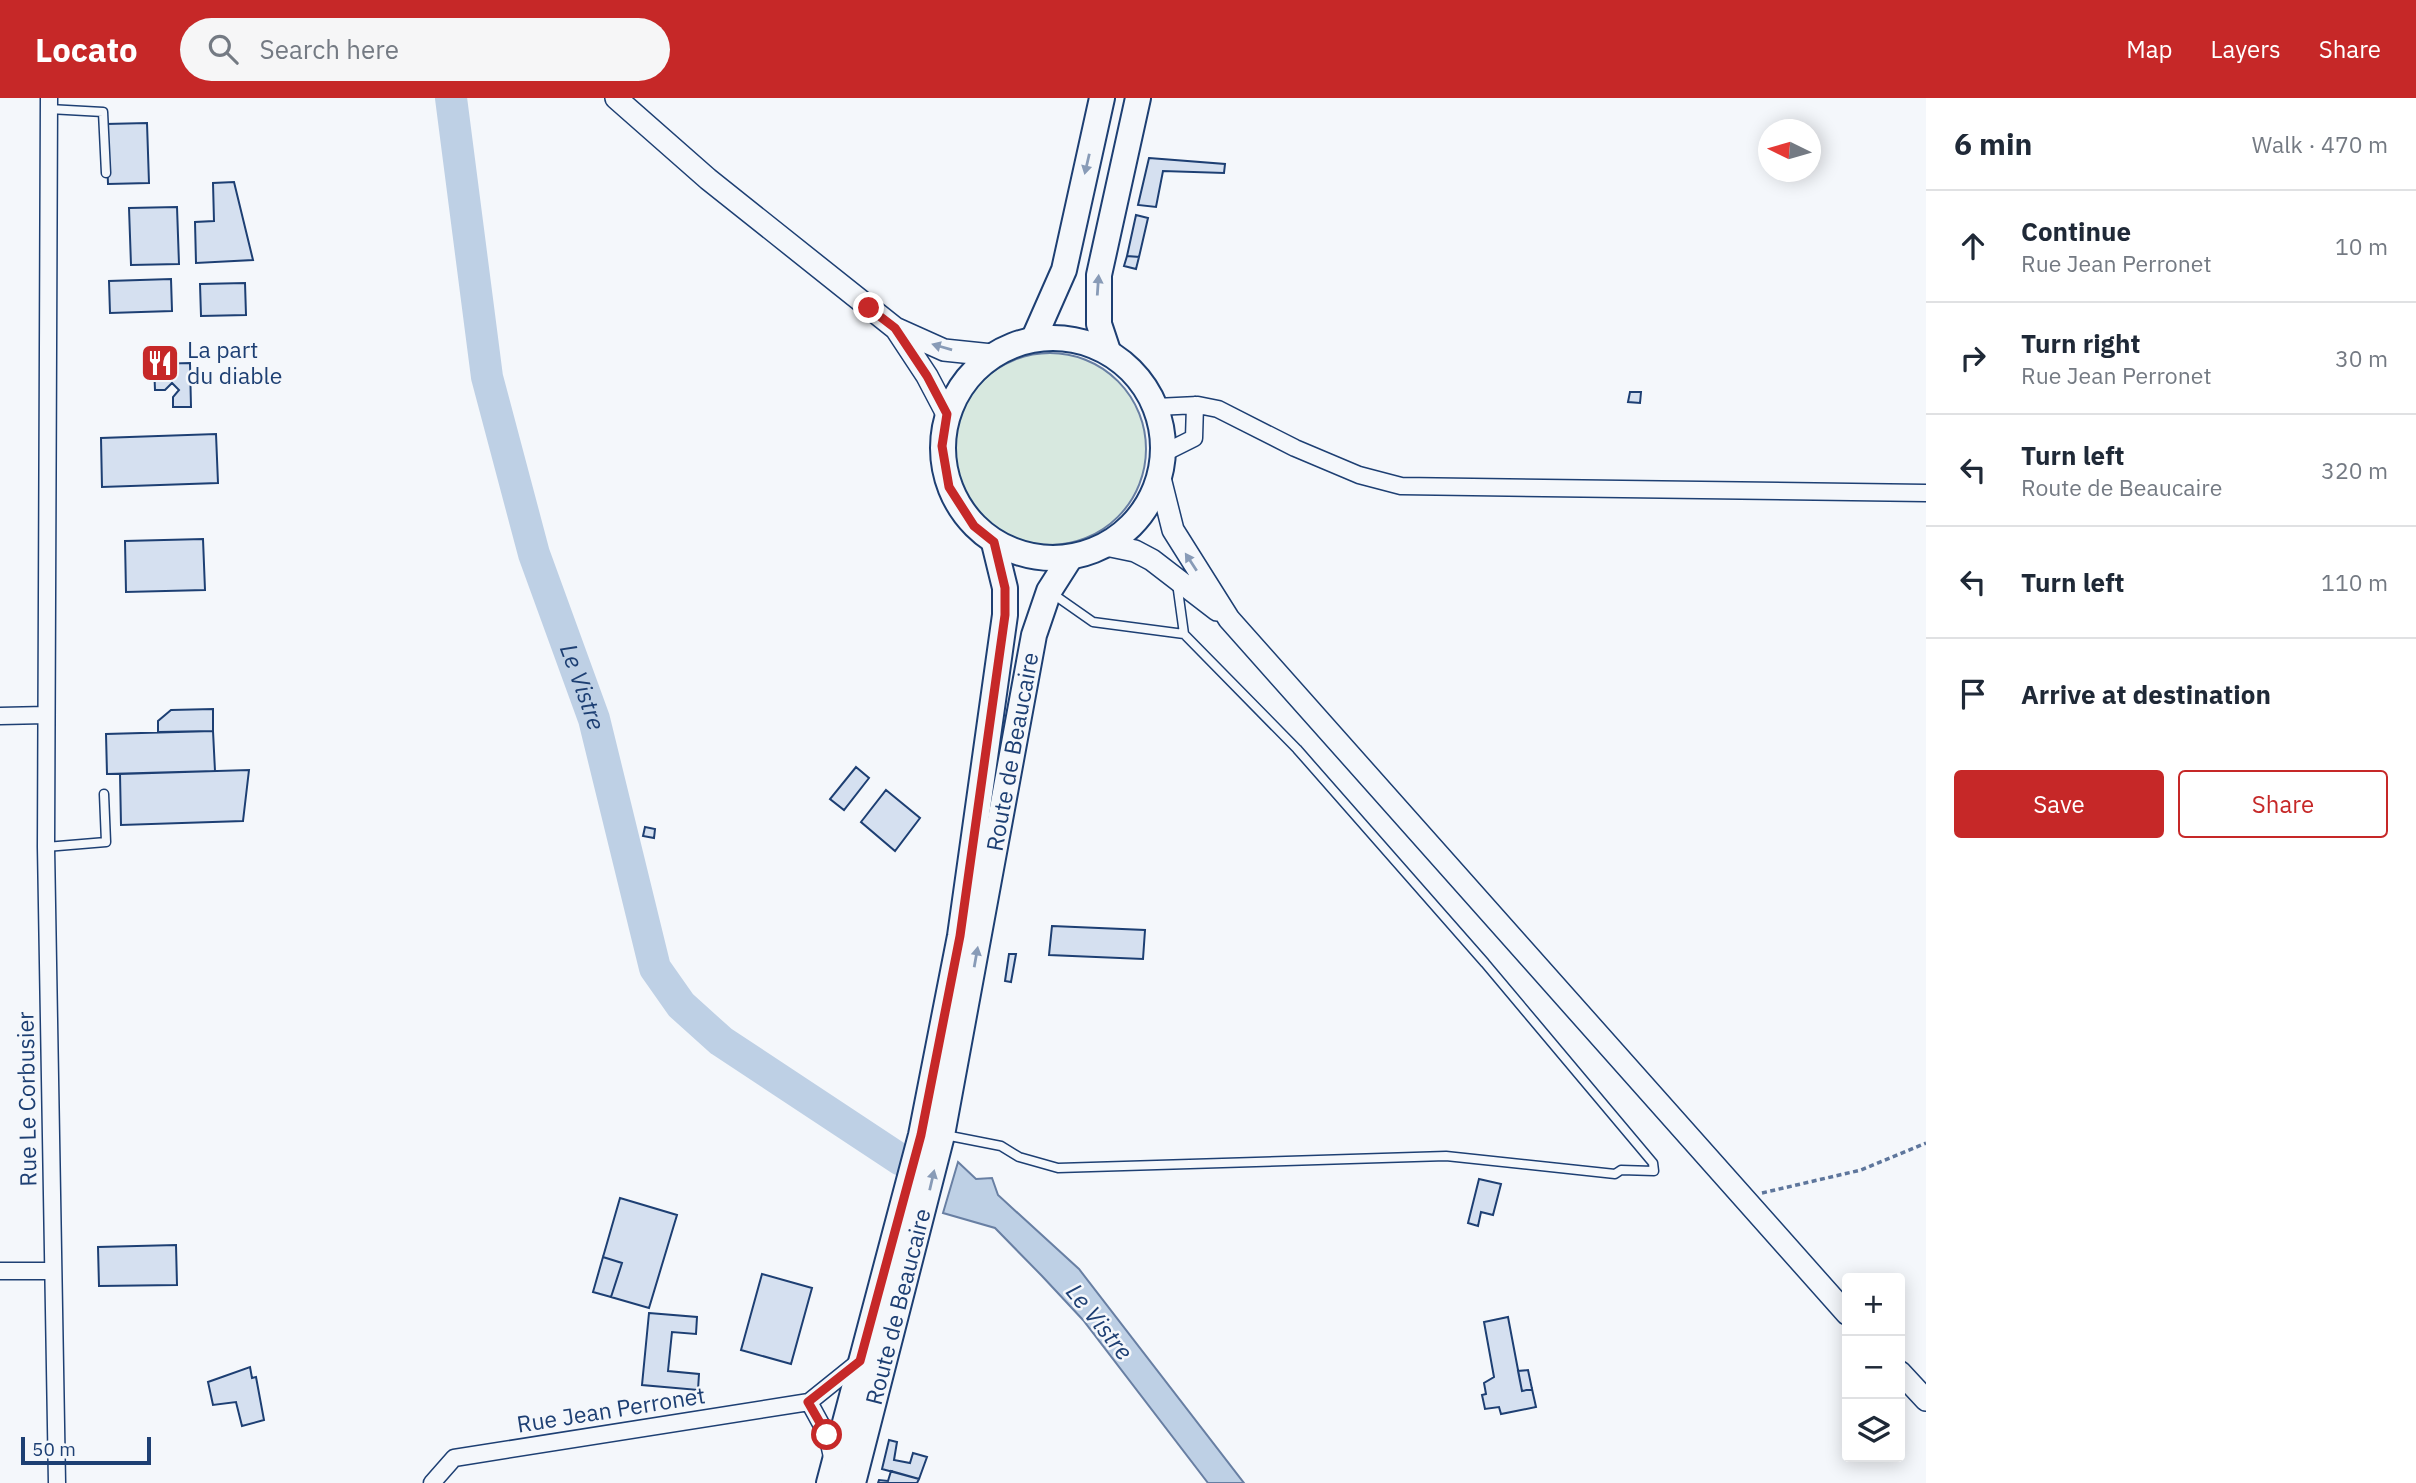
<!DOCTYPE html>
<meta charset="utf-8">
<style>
body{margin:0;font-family:"IBM Plex Sans",sans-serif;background:#f6f6f7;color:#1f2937}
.controls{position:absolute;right:21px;bottom:21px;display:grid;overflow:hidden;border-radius:7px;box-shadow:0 4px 18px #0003}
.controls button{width:63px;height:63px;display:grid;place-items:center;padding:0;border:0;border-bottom:2px solid #e0e1e3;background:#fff;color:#1f2937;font:35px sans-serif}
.compass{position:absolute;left:1758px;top:21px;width:63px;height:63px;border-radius:50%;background:#fff;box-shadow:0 4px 18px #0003;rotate:275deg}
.scale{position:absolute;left:21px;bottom:18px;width:130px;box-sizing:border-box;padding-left:7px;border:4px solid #1d3f73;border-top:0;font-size:19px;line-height:24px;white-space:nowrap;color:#1d3f73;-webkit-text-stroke:5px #f4f7fb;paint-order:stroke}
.stop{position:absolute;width:21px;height:21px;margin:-16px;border:5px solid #c62828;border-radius:50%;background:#fff}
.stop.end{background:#c62828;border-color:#fff;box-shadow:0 2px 7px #0008}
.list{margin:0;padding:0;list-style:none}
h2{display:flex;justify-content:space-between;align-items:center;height:91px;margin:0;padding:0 28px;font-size:30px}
h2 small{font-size:23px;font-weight:400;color:#747a83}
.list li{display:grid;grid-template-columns:46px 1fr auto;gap:21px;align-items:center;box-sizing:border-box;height:112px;padding:0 28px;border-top:2px solid #e0e1e3}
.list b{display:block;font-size:26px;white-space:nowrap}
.list p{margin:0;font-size:23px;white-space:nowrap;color:#747a83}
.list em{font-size:23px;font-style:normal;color:#747a83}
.actions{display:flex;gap:14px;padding:21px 28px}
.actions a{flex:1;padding:16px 0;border:2px solid #c62828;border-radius:7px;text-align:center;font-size:24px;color:#c62828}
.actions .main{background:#c62828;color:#fff}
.icon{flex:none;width:38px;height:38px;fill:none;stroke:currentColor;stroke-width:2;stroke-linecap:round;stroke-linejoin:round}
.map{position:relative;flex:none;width:1926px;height:1385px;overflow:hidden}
header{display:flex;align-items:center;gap:42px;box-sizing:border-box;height:98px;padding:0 35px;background:#c62828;color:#fff}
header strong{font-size:33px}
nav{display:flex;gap:38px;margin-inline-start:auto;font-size:24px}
.search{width:490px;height:63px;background:#f6f6f7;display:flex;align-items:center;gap:18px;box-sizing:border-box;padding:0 24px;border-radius:38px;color:#747a83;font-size:26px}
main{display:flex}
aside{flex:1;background:#fff}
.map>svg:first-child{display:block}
</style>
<header>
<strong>Locato</strong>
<div class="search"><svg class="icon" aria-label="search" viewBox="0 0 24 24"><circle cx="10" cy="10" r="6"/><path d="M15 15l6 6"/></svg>Search here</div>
<nav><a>Map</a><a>Layers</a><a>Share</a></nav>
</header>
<main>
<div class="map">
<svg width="1926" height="1385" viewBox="0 0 1926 1385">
<rect width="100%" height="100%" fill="#f4f7fb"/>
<path fill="#d7e8df" stroke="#687fa3" stroke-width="2" d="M954 351a96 96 0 1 1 192 0a96 96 0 1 1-192 0Z"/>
<path fill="#bed0e5" stroke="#687fa3" stroke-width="2" d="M958 1064 976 1081 992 1080 998 1097 1079 1171 1244 1385H1208L1083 1222 1042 1178 995 1130 943 1115Z"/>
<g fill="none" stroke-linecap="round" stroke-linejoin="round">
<path stroke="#bed0e5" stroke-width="32" id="s1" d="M451 0 487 279 534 456 594 621 655 870 681 907 721 943 901 1062"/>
</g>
<path fill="#d5e0f0" stroke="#1d3f73" stroke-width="2" d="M147 25 149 85 108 86 106 26Z
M1149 60 1225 66 1224 75 1163 73 1156 109 1138 107Z
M234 84 253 162 196 165 195 124 214 123 213 85Z
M177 109 179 166 131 167 129 110Z
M1136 117 1148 120 1139 159 1127 158Z
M1127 158 1139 159 1136 171 1124 168Z
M171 181 172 213 110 215 109 183Z
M245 185 246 217 201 218 200 186Z
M190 265 191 309H173V299L179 292 172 285 165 292H155L154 266Z
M1630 294H1641L1640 305 1628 304Z
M216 336 218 385 102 389 101 340Z
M203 441 205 492 126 494 125 443Z
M213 611V633L158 634V623L171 612Z
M213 633 215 673 107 676 106 636Z
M856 669 869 680 844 712 830 701Z
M249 672 243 723 121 727 120 676Z
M886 692 920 720 895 753 861 724Z
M645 729 655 731 654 740 643 738Z
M1052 828 1145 832 1143 861 1049 857Z
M1009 856H1016L1011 884 1005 883Z
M1479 1081 1501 1086 1493 1117 1481 1114 1478 1128 1468 1125Z
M620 1100 677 1117 649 1210 611 1199 622 1165 603 1159Z
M176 1147 177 1187 99 1188 98 1149Z
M603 1159 622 1165 611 1199 593 1194Z
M762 1176 812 1190 791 1266 741 1252Z
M649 1215 697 1219 696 1236 672 1234 668 1273 699 1276 698 1292 642 1287Z
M1508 1219 1522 1293 1532 1291 1536 1309 1501 1316 1499 1309 1485 1311 1482 1297 1486 1296 1484 1285 1494 1279 1484 1224Z
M250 1269 252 1280 256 1279 264 1322 242 1328 236 1304 213 1307 208 1284Z
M1528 1272 1532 1291 1522 1293 1518 1273Z
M889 1342 897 1344 894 1362 910 1365 913 1355 927 1359 919 1381 882 1371Z
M891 1373 919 1381 917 1385H878L879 1382 888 1383Z"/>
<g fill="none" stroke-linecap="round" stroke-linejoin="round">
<g stroke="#1d3f73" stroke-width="11">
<path id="lane" d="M49 11 103 14 106 75
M1053 496 1093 524 1184 536
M46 749 106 744 104 696
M945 1037 1001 1048 1019 1059 1058 1070 1446 1058 1615 1076 1621 1072 1654 1073 1653 1065 1485 865 1297 651 1184 536 1177 485"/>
</g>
<g stroke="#1d3f73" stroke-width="19">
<path id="street" d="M49 0 46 749 57 1385
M1156 309 1198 307 1218 311 1295 350 1359 377 1401 388 1926 395
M1164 355 1194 340 1195 307
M0 618 46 617
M0 1173H53
M809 1304 827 1337 832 1359
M432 1385 454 1360 809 1304 860 1263"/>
</g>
<g stroke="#1d3f73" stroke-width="24">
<path id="secondary" d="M616 0 708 81 895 230 944 252 992 257
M896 231 927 278 947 316
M1160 380 1173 432 1229 521 1847 1216
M1106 447 1135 453 1152 462 1217 512
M1900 1274 1926 1302"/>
</g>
<g stroke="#1d3f73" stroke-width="28">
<g id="primary">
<circle cx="1053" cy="350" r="110"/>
<path d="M1034 240 1064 172 1102 0"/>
<path d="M1108 253 1099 226V177L1138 0"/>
<path d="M829 1385 921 1037 960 838 1005 517V490L994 445"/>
<path id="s2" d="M853 1385 942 1037 1034 537 1049 493 1070 460"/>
</g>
</g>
<path stroke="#5e769c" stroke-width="3.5" stroke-dasharray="5 3.5" stroke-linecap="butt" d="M1762 1095 1861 1072 1926 1045"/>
<use href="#lane" stroke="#f4f7fb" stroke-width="8"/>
<use href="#street" stroke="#f4f7fb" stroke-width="16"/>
<use href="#secondary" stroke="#f4f7fb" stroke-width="21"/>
<use href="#primary" stroke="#f4f7fb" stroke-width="24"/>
</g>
<defs><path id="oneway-solid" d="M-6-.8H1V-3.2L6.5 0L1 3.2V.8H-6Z" transform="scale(1.75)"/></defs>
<g fill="#889bb7">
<use href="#oneway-solid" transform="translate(1087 66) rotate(103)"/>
<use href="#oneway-solid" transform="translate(1098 187) rotate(-86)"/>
<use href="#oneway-solid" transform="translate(942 249) rotate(-164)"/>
<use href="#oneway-solid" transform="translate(1191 464) rotate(-123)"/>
<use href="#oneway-solid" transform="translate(976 859) rotate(-80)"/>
<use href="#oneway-solid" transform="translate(932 1082) rotate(-77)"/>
</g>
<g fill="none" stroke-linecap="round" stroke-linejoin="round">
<path stroke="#c62828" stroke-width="9" d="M827 1337 808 1304 860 1263 921 1037 960 838 1005 517V490L994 444 974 428 949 389 942 348 947 316 927 278 895 230 869 210"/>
</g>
<defs>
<g id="restaurant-square" transform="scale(2.0125)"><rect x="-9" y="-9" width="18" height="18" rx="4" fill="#c62828" stroke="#f4f7fb"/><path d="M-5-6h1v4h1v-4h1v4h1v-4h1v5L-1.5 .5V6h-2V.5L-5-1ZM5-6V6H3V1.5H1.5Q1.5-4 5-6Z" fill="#fff"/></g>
</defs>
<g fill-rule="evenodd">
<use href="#restaurant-square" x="160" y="265"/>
</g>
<g text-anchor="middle" stroke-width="5" stroke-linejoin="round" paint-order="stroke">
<g font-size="23" fill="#1d3f73" stroke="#f4f7fb" text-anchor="start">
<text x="187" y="260">La part<tspan x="187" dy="26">du diable</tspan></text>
</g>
<g font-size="23" fill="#1d3f73" stroke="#f4f7fb">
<text dy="8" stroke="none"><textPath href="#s2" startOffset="749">Route de Beaucaire</textPath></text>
<text transform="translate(27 1001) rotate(-91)" y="8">Rue Le Corbusier</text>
<text dy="8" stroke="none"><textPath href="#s2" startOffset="182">Route de Beaucaire</textPath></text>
<text transform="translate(611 1312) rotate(-9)" y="8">Rue Jean Perronet</text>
</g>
<g font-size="24" font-style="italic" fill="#1d3f73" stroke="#f4f7fb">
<text dy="8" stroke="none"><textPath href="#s1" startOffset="606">Le Vistre</textPath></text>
<text transform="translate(1099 1224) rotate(51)" y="8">Le Vistre</text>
</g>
</g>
</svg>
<div class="controls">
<button>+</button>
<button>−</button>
<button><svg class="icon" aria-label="layers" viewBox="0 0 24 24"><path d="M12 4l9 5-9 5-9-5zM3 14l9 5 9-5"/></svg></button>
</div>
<svg class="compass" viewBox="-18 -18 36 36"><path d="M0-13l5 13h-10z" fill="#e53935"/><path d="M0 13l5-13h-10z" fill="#747a83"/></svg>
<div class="scale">50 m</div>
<div class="stop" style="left:827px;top:1337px"></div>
<div class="stop end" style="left:869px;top:210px"></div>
</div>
<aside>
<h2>6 min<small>Walk · 470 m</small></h2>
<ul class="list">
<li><svg class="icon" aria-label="ahead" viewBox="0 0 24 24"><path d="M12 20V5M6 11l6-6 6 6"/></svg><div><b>Continue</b><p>Rue Jean Perronet</p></div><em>10 m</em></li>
<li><svg class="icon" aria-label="right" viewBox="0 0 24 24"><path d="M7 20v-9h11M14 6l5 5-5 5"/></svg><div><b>Turn right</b><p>Rue Jean Perronet</p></div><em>30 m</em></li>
<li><svg class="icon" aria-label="left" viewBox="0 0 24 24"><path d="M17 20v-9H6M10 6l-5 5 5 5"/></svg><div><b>Turn left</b><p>Route de Beaucaire</p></div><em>320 m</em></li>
<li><svg class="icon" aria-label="left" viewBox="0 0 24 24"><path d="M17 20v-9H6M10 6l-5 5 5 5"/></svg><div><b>Turn left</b></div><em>110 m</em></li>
<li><svg class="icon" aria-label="arrive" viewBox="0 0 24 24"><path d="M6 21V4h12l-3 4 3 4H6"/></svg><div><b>Arrive at destination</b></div></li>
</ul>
<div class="actions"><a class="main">Save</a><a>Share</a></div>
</aside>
</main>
